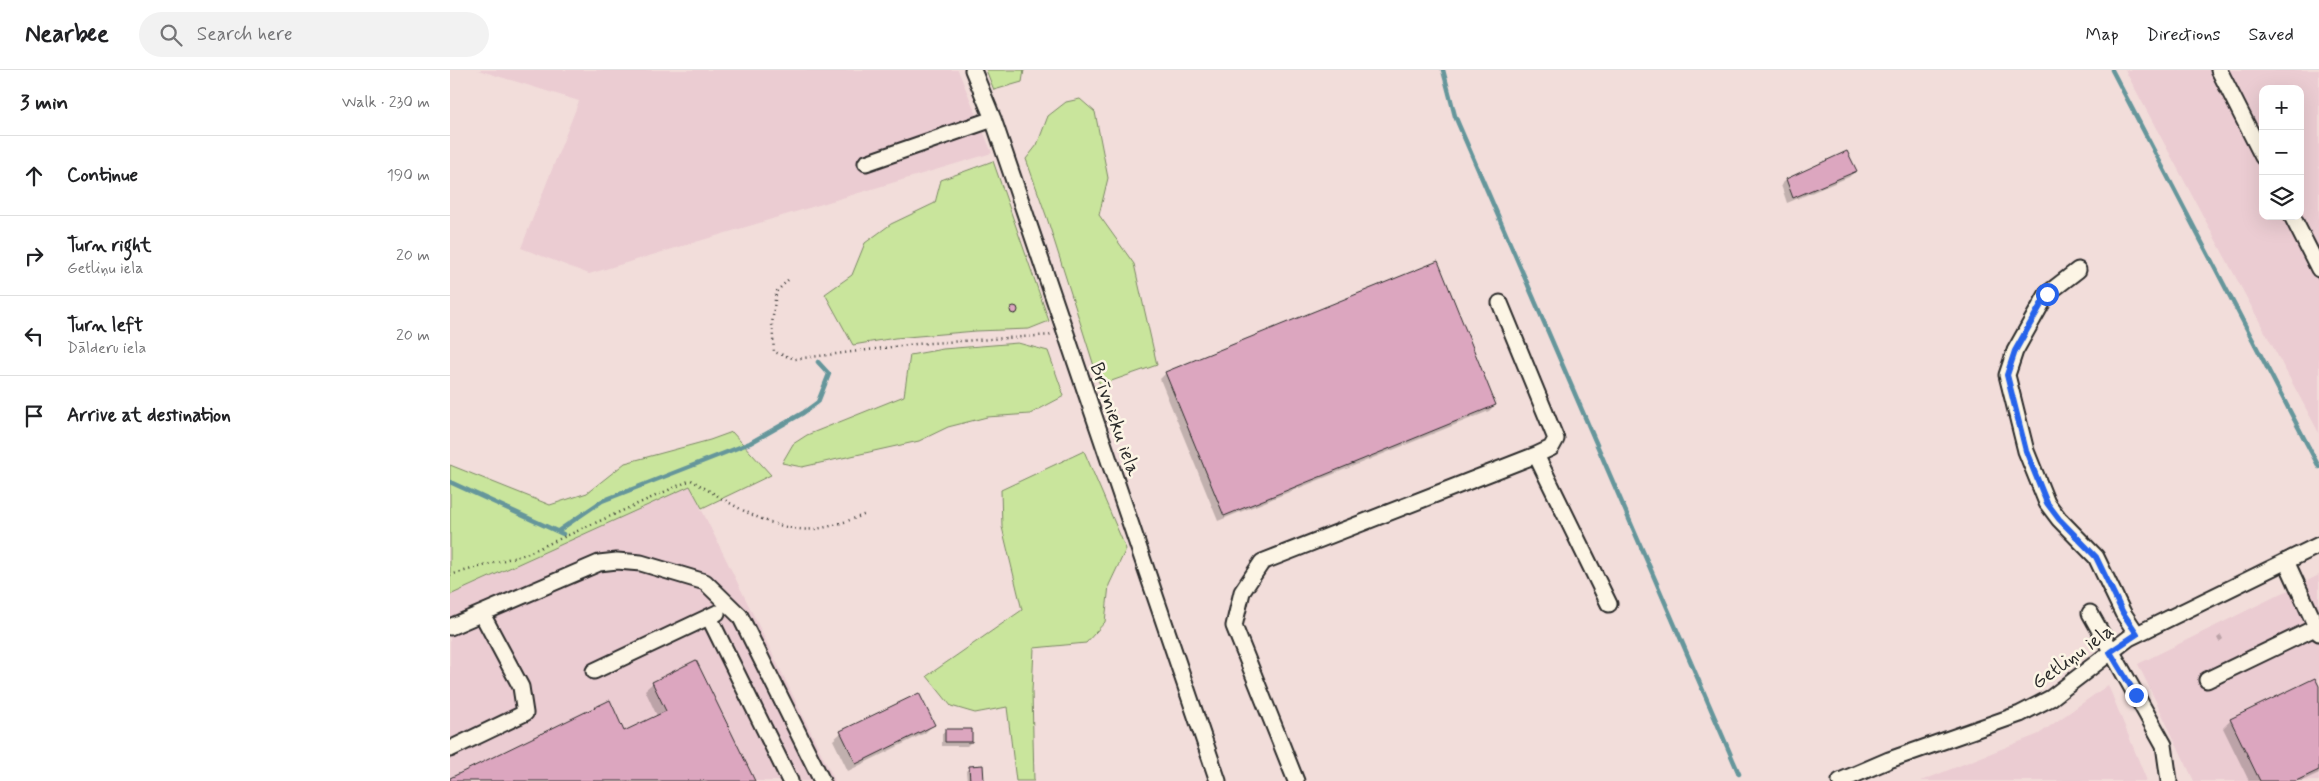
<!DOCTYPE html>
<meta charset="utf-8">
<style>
body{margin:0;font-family:Mynerve,sans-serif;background:#f2f2f2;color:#202124}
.controls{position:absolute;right:15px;top:15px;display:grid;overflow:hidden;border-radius:10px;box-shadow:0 5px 20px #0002}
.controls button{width:45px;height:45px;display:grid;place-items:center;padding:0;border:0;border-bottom:1px solid #e0e0e0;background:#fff;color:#202124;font:25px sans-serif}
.stop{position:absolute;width:15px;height:15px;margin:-11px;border:4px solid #2563eb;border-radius:50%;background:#fff}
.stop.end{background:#2563eb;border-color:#fff;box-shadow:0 1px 5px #0008}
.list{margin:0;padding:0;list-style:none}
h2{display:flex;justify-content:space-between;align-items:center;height:65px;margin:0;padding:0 20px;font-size:21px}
h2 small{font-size:16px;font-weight:400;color:#757577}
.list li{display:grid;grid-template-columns:32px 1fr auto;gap:15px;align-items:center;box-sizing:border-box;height:80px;padding:0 20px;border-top:1px solid #e0e0e0}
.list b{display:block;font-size:19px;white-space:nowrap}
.list p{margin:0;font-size:16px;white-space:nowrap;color:#757577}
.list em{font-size:16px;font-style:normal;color:#757577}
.icon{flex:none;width:28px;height:28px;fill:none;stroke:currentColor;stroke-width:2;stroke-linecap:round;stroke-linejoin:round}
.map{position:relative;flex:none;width:1869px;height:711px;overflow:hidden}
header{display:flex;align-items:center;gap:30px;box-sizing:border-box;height:70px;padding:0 25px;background:#fff;border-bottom:1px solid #e0e0e0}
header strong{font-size:24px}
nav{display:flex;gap:28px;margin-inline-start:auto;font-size:18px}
.search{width:350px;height:45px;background:#f2f2f2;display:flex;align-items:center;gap:12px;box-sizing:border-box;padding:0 18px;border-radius:28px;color:#757577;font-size:19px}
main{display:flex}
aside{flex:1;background:#fff}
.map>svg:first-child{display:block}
</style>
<header>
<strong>Nearbee</strong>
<div class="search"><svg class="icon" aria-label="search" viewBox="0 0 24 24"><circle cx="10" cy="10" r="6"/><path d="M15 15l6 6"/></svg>Search here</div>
<nav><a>Map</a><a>Directions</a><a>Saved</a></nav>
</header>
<main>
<aside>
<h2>3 min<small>Walk · 230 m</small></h2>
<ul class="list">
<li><svg class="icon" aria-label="ahead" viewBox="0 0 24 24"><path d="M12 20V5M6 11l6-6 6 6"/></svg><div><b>Continue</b></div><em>190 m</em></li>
<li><svg class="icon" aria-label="right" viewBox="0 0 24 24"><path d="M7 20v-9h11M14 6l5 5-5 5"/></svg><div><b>Turn right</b><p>Getliņu iela</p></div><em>20 m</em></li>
<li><svg class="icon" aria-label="left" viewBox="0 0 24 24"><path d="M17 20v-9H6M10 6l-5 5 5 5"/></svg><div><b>Turn left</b><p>Dālderu iela</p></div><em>20 m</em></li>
<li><svg class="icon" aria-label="arrive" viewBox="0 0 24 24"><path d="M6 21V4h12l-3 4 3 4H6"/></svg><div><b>Arrive at destination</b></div></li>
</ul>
</aside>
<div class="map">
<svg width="1869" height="711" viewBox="0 0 1869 711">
<rect width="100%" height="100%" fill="#f2ddda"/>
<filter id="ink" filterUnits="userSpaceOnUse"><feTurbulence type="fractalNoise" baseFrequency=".02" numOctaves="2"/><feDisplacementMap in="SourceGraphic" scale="10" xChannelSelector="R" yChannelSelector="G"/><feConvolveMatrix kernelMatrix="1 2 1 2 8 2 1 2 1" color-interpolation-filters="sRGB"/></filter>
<g filter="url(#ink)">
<path fill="#ebccd2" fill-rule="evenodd" d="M28 0H508L542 83 139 204 71 178 129 31Z
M1675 0H1869V363ZM1813 19H1850V146H1813Z
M240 416 385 711H0V525Z
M1869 505V711H1744L1688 594Z
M1658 615 1697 711H1471L1589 664Z"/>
<path fill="#c9e59c" stroke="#7a8864" d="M536 0H574L572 12 544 20Z
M630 29 645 42 658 108 649 145 684 194 707 295 650 315 597 148 576 89 587 75 598 46 616 32Z
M543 91 599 251 579 259 526 261 445 268 403 275 375 224 402 205 415 173 441 154 485 133 491 110Z
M568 273 598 281 614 326 580 344 537 347 498 357 469 371 352 397 332 393 343 374 357 365 454 326 460 285 493 279Z
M282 362 321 405 252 438 240 416 0 525V395L100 435 137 423 175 393 260 370Z
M634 381 676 479 659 515 655 552 636 573 584 578 582 621 584 711H566L557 637 525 643 501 636 477 606 572 540 552 457 551 420Z"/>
<path fill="#0003" d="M1405 101 1399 107 1337 133 1331 115 1336 110Z
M565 238 566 242 561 244 560 241Z
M716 303 1045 335 1039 341 768 451 710 309Z
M1771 565 1773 569 1769 572 1767 568Z
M1865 610 1869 619V703L1852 711H1799L1773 658 1781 650Z
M203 613 303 711H0V709L174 662 207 646 195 620Z
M468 625 483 655 475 663 398 701 383 670 391 663Z
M496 660 521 672 517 676H492V664Z
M520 697 533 711H517L516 701Z"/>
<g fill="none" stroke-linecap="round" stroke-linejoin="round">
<path stroke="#65969b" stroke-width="4.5" d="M993 0 1005 46 1289 704
M1662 0 1869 397
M0 412 113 464
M108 461 152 431 300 373 353 343 368 332 379 304 368 292"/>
</g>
<path fill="#dca6bf" stroke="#2b2b2b" d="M1397 81 1407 101 1343 128 1336 109Z
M988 191 1046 335 774 446 715 302Z
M560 240a4 4 0 1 1 8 0a4 4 0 1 1-8 0Z
M246 590 305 711H0V708L160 630 174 661 216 641 202 612Z
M1865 608 1869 616V700L1846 711H1810L1780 649Z
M469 623 485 655 406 694 390 661Z
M495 659H522V672H495Z
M533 695 534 711H520L519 696Z"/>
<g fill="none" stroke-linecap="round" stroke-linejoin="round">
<g stroke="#2b2b2b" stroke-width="19">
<path id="minor" d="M523 0 543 49 768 711
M1769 0 1813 87
M416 93 543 49
M1842 146 1869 199
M1628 200 1597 224 1565 281 1557 305 1576 381 1597 433 1609 449 1646 487 1673 543 1687 564
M1050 233 1106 369 1101 378 1086 385
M1836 491 1869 563
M1640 543 1714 675 1719 711
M259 547 340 711
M0 557 149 493 167 491 191 493 255 512 290 546 372 711
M144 601 267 543
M1757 610 1869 556
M0 679 75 643 71 617 32 544
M846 711 784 556 792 522 812 492 1086 385 1159 534
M1390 711 1439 690 1570 644 1601 628 1679 568 1869 475"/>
</g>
<path stroke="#2b2b2b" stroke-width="2.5" stroke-dasharray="1 4" stroke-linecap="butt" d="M338 210 326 222 322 254 324 282 345 289 466 274 602 265
M0 505 76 484 241 410C274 429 310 455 349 459 369 462 398 451 416 444"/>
<use href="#minor" stroke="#fcf5e5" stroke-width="15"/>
</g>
</g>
<g fill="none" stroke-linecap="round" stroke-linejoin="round" filter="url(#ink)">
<path stroke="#2563eb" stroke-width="6" d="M1597 224 1565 281 1557 305 1576 381 1597 433 1609 449 1646 487 1673 543 1687 564 1660 582 1686 625"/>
</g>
<g text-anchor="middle" stroke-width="5" stroke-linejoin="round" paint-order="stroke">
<g font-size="20" fill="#2b2b2b" stroke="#fcf5e5">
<text transform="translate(666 349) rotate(71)" y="7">Brīvnieku iela</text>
<text transform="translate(1622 586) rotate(-36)" y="7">Getliņu iela</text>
</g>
</g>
</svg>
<div class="controls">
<button>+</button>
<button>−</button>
<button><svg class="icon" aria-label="layers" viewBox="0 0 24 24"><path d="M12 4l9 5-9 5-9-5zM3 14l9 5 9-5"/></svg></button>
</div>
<div class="stop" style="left:1597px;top:224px"></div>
<div class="stop end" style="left:1686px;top:625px"></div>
</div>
</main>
